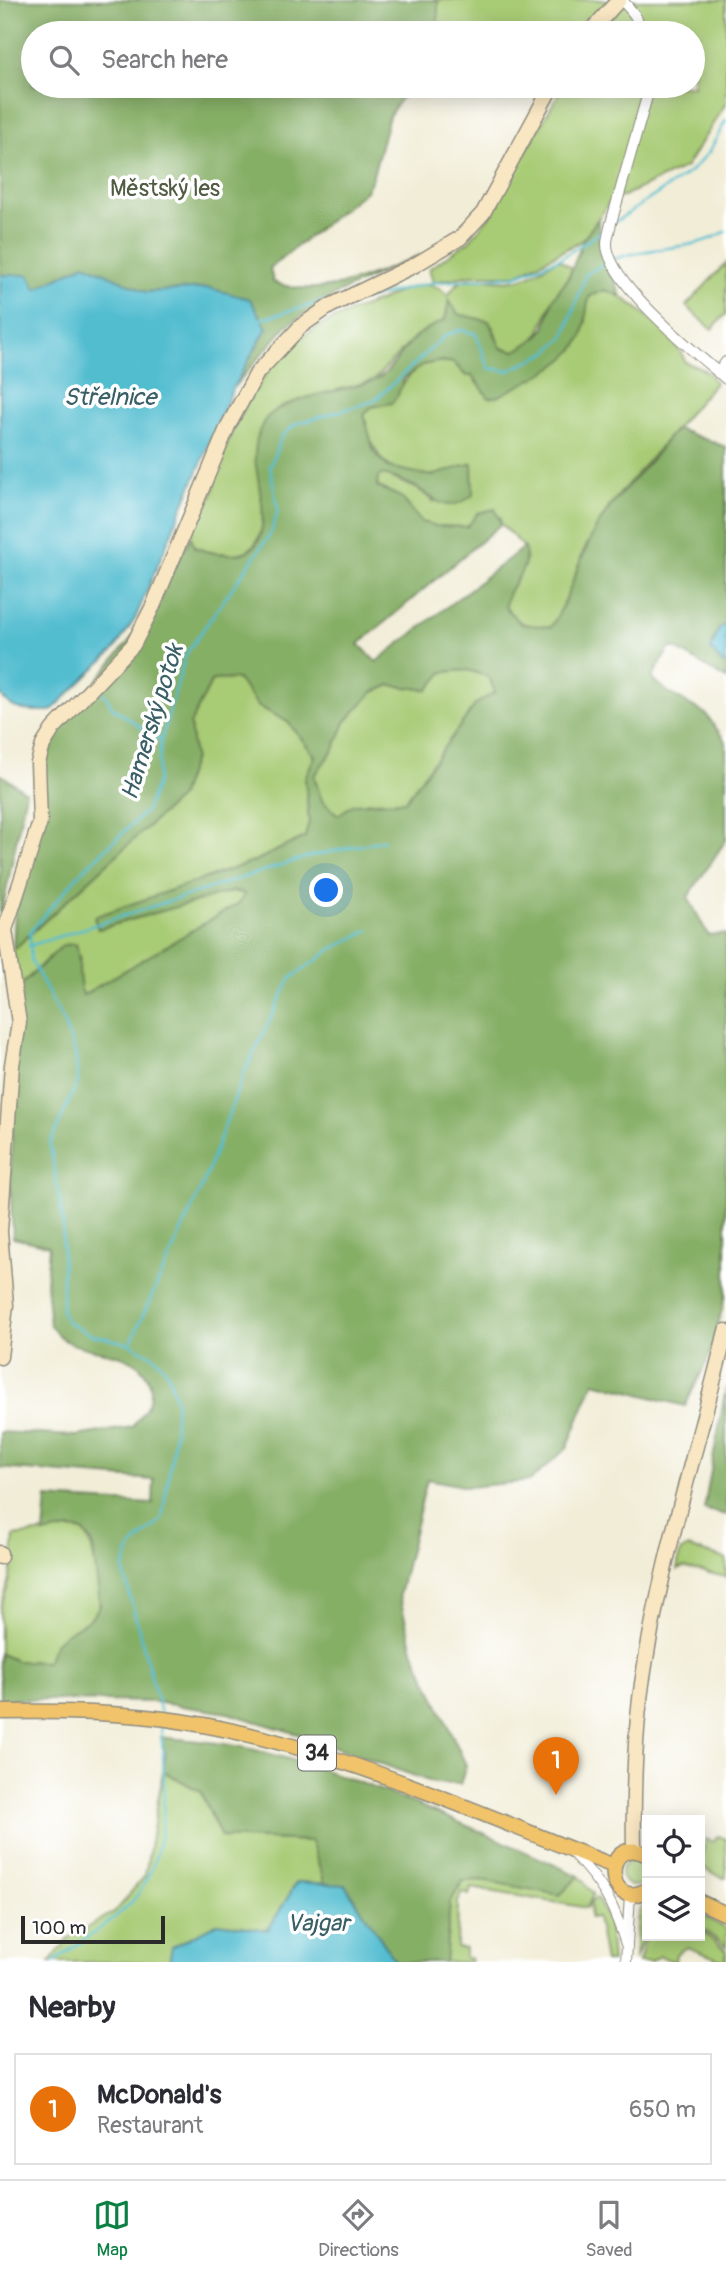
<!DOCTYPE html>
<meta charset="utf-8">
<style>
body{margin:0;font-family:Pangolin,sans-serif;background:#f7f7f7;color:#2b2b33}
.controls{position:absolute;right:21px;bottom:21px;display:grid;overflow:hidden;border-radius:0px;box-shadow:0 4px 18px #0003}
.controls button{width:63px;height:63px;display:grid;place-items:center;padding:0;border:0;border-bottom:2px solid #e1e1e2;background:#fff;color:#2b2b33;font:35px sans-serif}
.scale{position:absolute;left:21px;bottom:18px;width:144px;box-sizing:border-box;padding-left:7px;border:4px solid #2b2b2b;border-top:0;font-size:19px;line-height:24px;white-space:nowrap;color:#2b2b2b;-webkit-text-stroke:5px #fff;paint-order:stroke}
.you{position:absolute;left:327px;top:891px;width:24px;height:24px;margin:-18px;border:5px solid #fff;border-radius:50%;background:#1a73e8;box-shadow:0 0 0 10px #1a73e833}
.badge{display:grid;place-items:center;width:46px;height:46px;border-radius:50%;background:#0b8043;color:#fff;font-size:23px;font-weight:700}
.pin{position:absolute;translate:-50% -58px;filter:drop-shadow(0 2px 4px #0008)}
.pin::after{content:'';position:absolute;top:37px;width:24px;height:21px;background:inherit;clip-path:polygon(0 0,100% 0,50% 100%)}
.list{margin:0;padding:0;list-style:none}
h2{display:flex;justify-content:space-between;align-items:center;height:91px;margin:0;padding:0 28px;font-size:30px}
h2 small{font-size:23px;font-weight:400;color:#7c7c81}
.list li{display:grid;grid-template-columns:46px 1fr auto;gap:21px;align-items:center;box-sizing:border-box;height:112px;margin:0 14px 14px;padding:0 14px;border:2px solid #e1e1e2;border-radius:0px}
.list b{display:block;font-size:26px;white-space:nowrap}
.list p{margin:0;font-size:23px;white-space:nowrap;color:#7c7c81}
.list em{font-size:23px;font-style:normal;color:#7c7c81}
.icon{flex:none;width:38px;height:38px;fill:none;stroke:currentColor;stroke-width:2;stroke-linecap:round;stroke-linejoin:round}
.map{position:relative;flex:none;width:726px;height:1962px;overflow:hidden}
.search{position:absolute;background:#fff;box-shadow:0 4px 18px #0003;left:21px;right:21px;top:21px;height:77px;display:flex;align-items:center;gap:18px;box-sizing:border-box;padding:0 24px;border-radius:38px;color:#7c7c81;font-size:26px}
.sheet{height:217px;background:#fff}
nav{display:flex;justify-content:space-around;align-items:center;box-sizing:border-box;height:98px;border-top:2px solid #e1e1e2;background:#fff;font-size:19px;color:#7c7c81}
nav a{display:grid;justify-items:center;gap:4px}
nav .on{color:#0b8043}
.map>svg:first-child{display:block}
</style>
<div class="map">
<svg width="726" height="1962" viewBox="0 0 726 1962">
<rect width="100%" height="100%" fill="#fff"/>
<filter id="ink" filterUnits="userSpaceOnUse"><feTurbulence type="fractalNoise" baseFrequency=".0143" numOctaves="2"/><feDisplacementMap in="SourceGraphic" scale="14" xChannelSelector="R" yChannelSelector="G"/><feConvolveMatrix kernelMatrix="1 2 1 2 8 2 1 2 1" color-interpolation-filters="sRGB"/></filter>
<filter id="wash" filterUnits="userSpaceOnUse"><feTurbulence type="fractalNoise" baseFrequency=".00686" numOctaves="4" result="noise"/><feDisplacementMap in="SourceGraphic" scale="28" xChannelSelector="R" yChannelSelector="G"/><feGaussianBlur stdDeviation="1.57" result="paint"/><feColorMatrix in="noise" values="0 0 0 0 0 0 0 0 0 0 0 0 0 0 0 0 0 1.4 0 .05"/><feComposite in="paint" operator="in"/></filter>
<g filter="url(#wash)">
<rect width="100%" height="100%" fill="#f1edd7"/>
<path fill="#a8cb75" stroke="#6a7b50" stroke-width="2" d="M438 0H726V103L686 167 610 202 583 240 517 275H473L433 282 429 269 469 241 488 218 563 86H693V33H599L614 15 605 7 572 33H438Z
M558 259 572 268C568 280 560 287 554 298 540 323 547 336 516 351L501 348 493 327 457 314 449 301 445 320 417 335 374 380 302 401 255 456C260 486 280 558 227 554 215 553 204 552 194 547 183 526 205 512 212 495 216 485 215 473 219 464 239 412 270 351 322 325 344 313 368 306 390 296 409 287 433 276 448 296 464 266 486 284 513 280 529 279 544 266 558 259Z
M726 263V314L712 329 686 306Z
M605 290C626 294 681 342 685 362 698 368 709 368 715 383L610 505 583 552 566 603 551 627C530 627 516 625 505 606 506 584 532 572 524 547L501 524 500 517 472 522 467 527 435 526 422 522 401 497 377 486 378 477 383 474 418 489 434 502 448 472C397 485 373 464 364 415L371 407C413 405 393 354 454 363L463 373 473 376 477 383 499 396 521 383 586 322 585 307 590 296Z
M468 670 489 677 496 692 476 704 405 801 368 802 338 815 322 801 313 776 334 749 345 722 373 692 391 685 428 690 443 672Z
M238 679 258 706 288 722 315 756 305 778 309 822 305 837 255 861 94 917 98 929 233 891 245 894 239 903 82 996 78 980 80 956 49 957 19 987 13 950 180 797 194 758 190 724 212 680Z
M69 1529 84 1531C94 1545 107 1600 95 1614 84 1627 66 1631 56 1643 51 1649 51 1656 46 1662L17 1661 0 1654V1608L10 1580 14 1536Z
M688 1547 726 1559V1577L684 1567 677 1570 680 1552Z
M163 1771 200 1791 221 1837 311 1841 325 1884 297 1882 268 1930 218 1923 173 1947 169 1962H50L69 1938 114 1912 145 1876Z
M718 1836 726 1839V1878H723L700 1866 706 1839 713 1842Z
M621 1873a13 13 0 1 1 26 0a13 13 0 1 1-26 0Z
M579 1876 593 1894 587 1908 471 1888 469 1895 462 1892 458 1902 457 1948 465 1949V1958H470L471 1962H445L450 1902 463 1881 482 1880 560 1895Z
M597 1898 609 1922 612 1962H605L597 1917 590 1918 591 1902Z
M647 1899V1928L635 1960 638 1914Z
M700 1913 726 1929V1947L700 1927Z
M700 1930 726 1951V1962L687 1947 676 1954 675 1962 660 1956 651 1962H639L647 1934 700 1936Z"/>
<path fill="#86af66" stroke="#586d48" stroke-width="2" fill-rule="evenodd" d="M0 0H438V33H33V86H409L389 116 372 179 366 191 270 268 273 282C321 301 376 274 420 255L340 292 286 326 233 388 267 328 209 288 146 292 85 264 36 290 29 275H0Z
M598 219 599 241 621 296 605 290 590 296C584 310 588 325 581 339 566 367 526 381 499 396L489 398 473 376H466L454 363 442 361 423 365 404 378 398 395 392 403 371 407 364 415 374 452 388 467 432 476 472 463 473 495C449 513 441 504 419 489 409 482 395 479 383 474L378 477 377 487 401 497 421 522 435 526 467 527 478 513 495 509 501 524 359 644 376 662 524 547C532 572 506 584 505 607L521 624 551 627C571 596 578 560 596 528 616 494 646 470 668 438L677 429 726 447V624L719 629 712 643 722 663H726V679L673 647 668 650 652 678 668 692 706 714 726 742V840L688 897 708 935 726 934V1295L709 1357 685 1406 594 1382 567 1448 530 1481 468 1487 427 1479 399 1595 413 1650 466 1765 460 1784 434 1783 308 1737 228 1713 154 1702 0 1699V1654L17 1661 46 1662C52 1655 51 1647 57 1641 71 1626 90 1627 100 1604L92 1542 83 1531 69 1529 44 1534 47 1498 153 1504 154 1480 0 1468V1432L76 1436 132 1427C144 1412 157 1398 148 1378 133 1347 92 1356 66 1341 60 1338 55 1331 50 1326L46 1283 49 1246 13 1238 10 1183 19 987 63 945 76 944C82 961 76 978 83 995L239 903 245 894 233 891 98 929 94 917 255 861 305 837 309 822 305 778 315 756 288 722 258 706 238 679 212 680 190 724 194 758 180 797 13 950 15 913 42 813 45 764 60 726 149 617 191 536 194 547C205 552 218 554 230 554 283 556 256 483 255 457 255 445 258 431 264 421 283 396 345 391 373 381 391 374 402 348 417 336 425 329 436 324 445 320L449 300 458 314 489 321 501 348 516 351 536 338 545 328 553 299 569 277 583 240ZM468 670 489 677 495 692 476 704 405 801 354 804 338 815 322 801 314 776 334 749 345 722 373 692 391 685 428 690 443 672Z
M0 774 26 792 0 922Z
M726 1388V1515L704 1509Z
M161 1737C191 1741 222 1742 251 1749 365 1777 473 1828 579 1876L560 1895 482 1880 463 1881 450 1902 445 1962H396L346 1886 325 1884 311 1841 221 1837 200 1791 163 1771 165 1755Z"/>
<path fill="#53bdd0" stroke="#3f747e" stroke-width="2" d="M85 264 146 292 209 288 250 299 267 328 233 388 135 619 114 650 51 711C30 711 12 713 0 694V275H29L36 289Z
M726 624V663H722L711 650 719 629Z
M297 1882 345 1885 396 1962H169L172 1947 218 1923 268 1930Z"/>
<g fill="none" stroke-linecap="round" stroke-linejoin="round">
<path stroke="#53bdd0" stroke-width="2.5" d="M615 222 690 172 709 152 726 120
M615 259C651 245 693 252 726 231
M352 302 430 283 515 276 561 258 607 228
M261 319 325 301
M99 686 113 708 161 741
M29 946 307 857 384 840
M130 1344 203 1184 244 1073 290 979 332 949 369 930
M161 1714 123 1569 132 1546 162 1519 174 1443 176 1401 168 1373 155 1357 130 1344 90 1334 67 1322 62 1312 63 1222 50 1144 78 1081 75 1052 62 1019 31 960 30 932 82 871 146 811 157 783 161 741 186 654 271 533 278 510 270 466 282 436 296 424 374 401 446 335 461 330 476 334 489 368 508 371 546 353 564 337 586 274 609 261
M54 1962C75 1945 119 1918 135 1898 172 1850 164 1781 161 1724"/>
</g>
</g>
<g filter="url(#ink)">
<g fill="none" stroke-linecap="round" stroke-linejoin="round">
<g stroke="#8e8c81" stroke-width="12">
<path id="street" d="M622 0 634 14 644 33
M650 86 611 223C610 229 607 237 607 244 607 282 697 354 726 379
M718 373 726 362
M570 1850C604 1886 612 1900 627 1947
M626 1962 630 1894"/>
</g>
<g stroke="#8e8c81" stroke-width="17">
<path id="secondary" d="M589 33 619 0
M0 1231 12 1065 19 1023 5 930 40 822 38 763 43 745 53 729 133 645 153 606 228 426 257 373 301 326 330 306 415 265 460 238 483 213 552 86
M0 1232 6 1305 0 1357
M0 1553V1557
M634 1850C633 1791 634 1730 644 1671 662 1556 699 1443 726 1331"/>
</g>
<g stroke="#8e8c81" stroke-width="17">
<path id="primary" d="M0 1712C62 1711 124 1712 186 1722 335 1746 473 1812 614 1866
M647 1855C602 1831 603 1914 647 1890
M700 1902 726 1914"/>
</g>
<use href="#street" stroke="#fff" stroke-width="10"/>
<use href="#secondary" stroke="#f9e7c3" stroke-width="14"/>
<use href="#primary" stroke="#f1c36a" stroke-width="14"/>
</g>
</g>
<g text-anchor="middle" stroke-width="7" stroke-linejoin="round" paint-order="stroke">
<rect fill="#fff" stroke="#6b6b6b" stroke-width="2" x="298" y="1735.5" width="38" height="35" rx="5"/>
<g font-size="21" font-weight="bold" fill="#2b2b2b">
<text x="317" y="1760">34</text>
</g>
<g font-size="23" fill="#505b41" stroke="#fff">
<text x="165" y="196">Městský les</text>
</g>
<g font-size="24" font-style="italic" fill="#395e65" stroke="#fff">
<text x="110" y="405">Střelnice</text>
<text transform="translate(152 722) rotate(-73)" y="8">Hamerský potok</text>
<text x="318" y="1931">Vajgar</text>
</g>
</g>
</svg>
<div class="controls">
<button><svg class="icon" aria-label="locate" viewBox="0 0 24 24"><circle cx="12" cy="12" r="6"/><path d="M12 2v4M12 18v4M2 12h4M18 12h4"/></svg></button>
<button><svg class="icon" aria-label="layers" viewBox="0 0 24 24"><path d="M12 4l9 5-9 5-9-5zM3 14l9 5 9-5"/></svg></button>
</div>
<div class="scale">100 m</div>
<div class="you"></div>
<div class="pin badge" style="left:556px;top:1795px;background:#e8710a">1</div>
<div class="search"><svg class="icon" aria-label="search" viewBox="0 0 24 24"><circle cx="10" cy="10" r="6"/><path d="M15 15l6 6"/></svg>Search here</div>
</div>
<section class="sheet">
<h2>Nearby<small></small></h2>
<ul class="list">
<li><span class="badge" style="background:#e8710a">1</span><div><b>McDonald's</b><p>Restaurant</p></div><em>650 m</em></li>
</ul>
</section>
<nav>
<a class="on"><svg class="icon" aria-label="map" viewBox="0 0 24 24"><path d="M3 6l6-2 6 2 6-2v14l-6 2-6-2-6 2zM9 4v14M15 6v14"/></svg>Map</a>
<a><svg class="icon" aria-label="directions" viewBox="0 0 24 24"><path d="M12 3l9 9-9 9-9-9zM9 14v-3h6M13 9l2 2-2 2"/></svg>Directions</a>
<a><svg class="icon" aria-label="saved" viewBox="0 0 24 24"><path d="M7 4h10v16l-5-4-5 4z"/></svg>Saved</a>
</nav>
